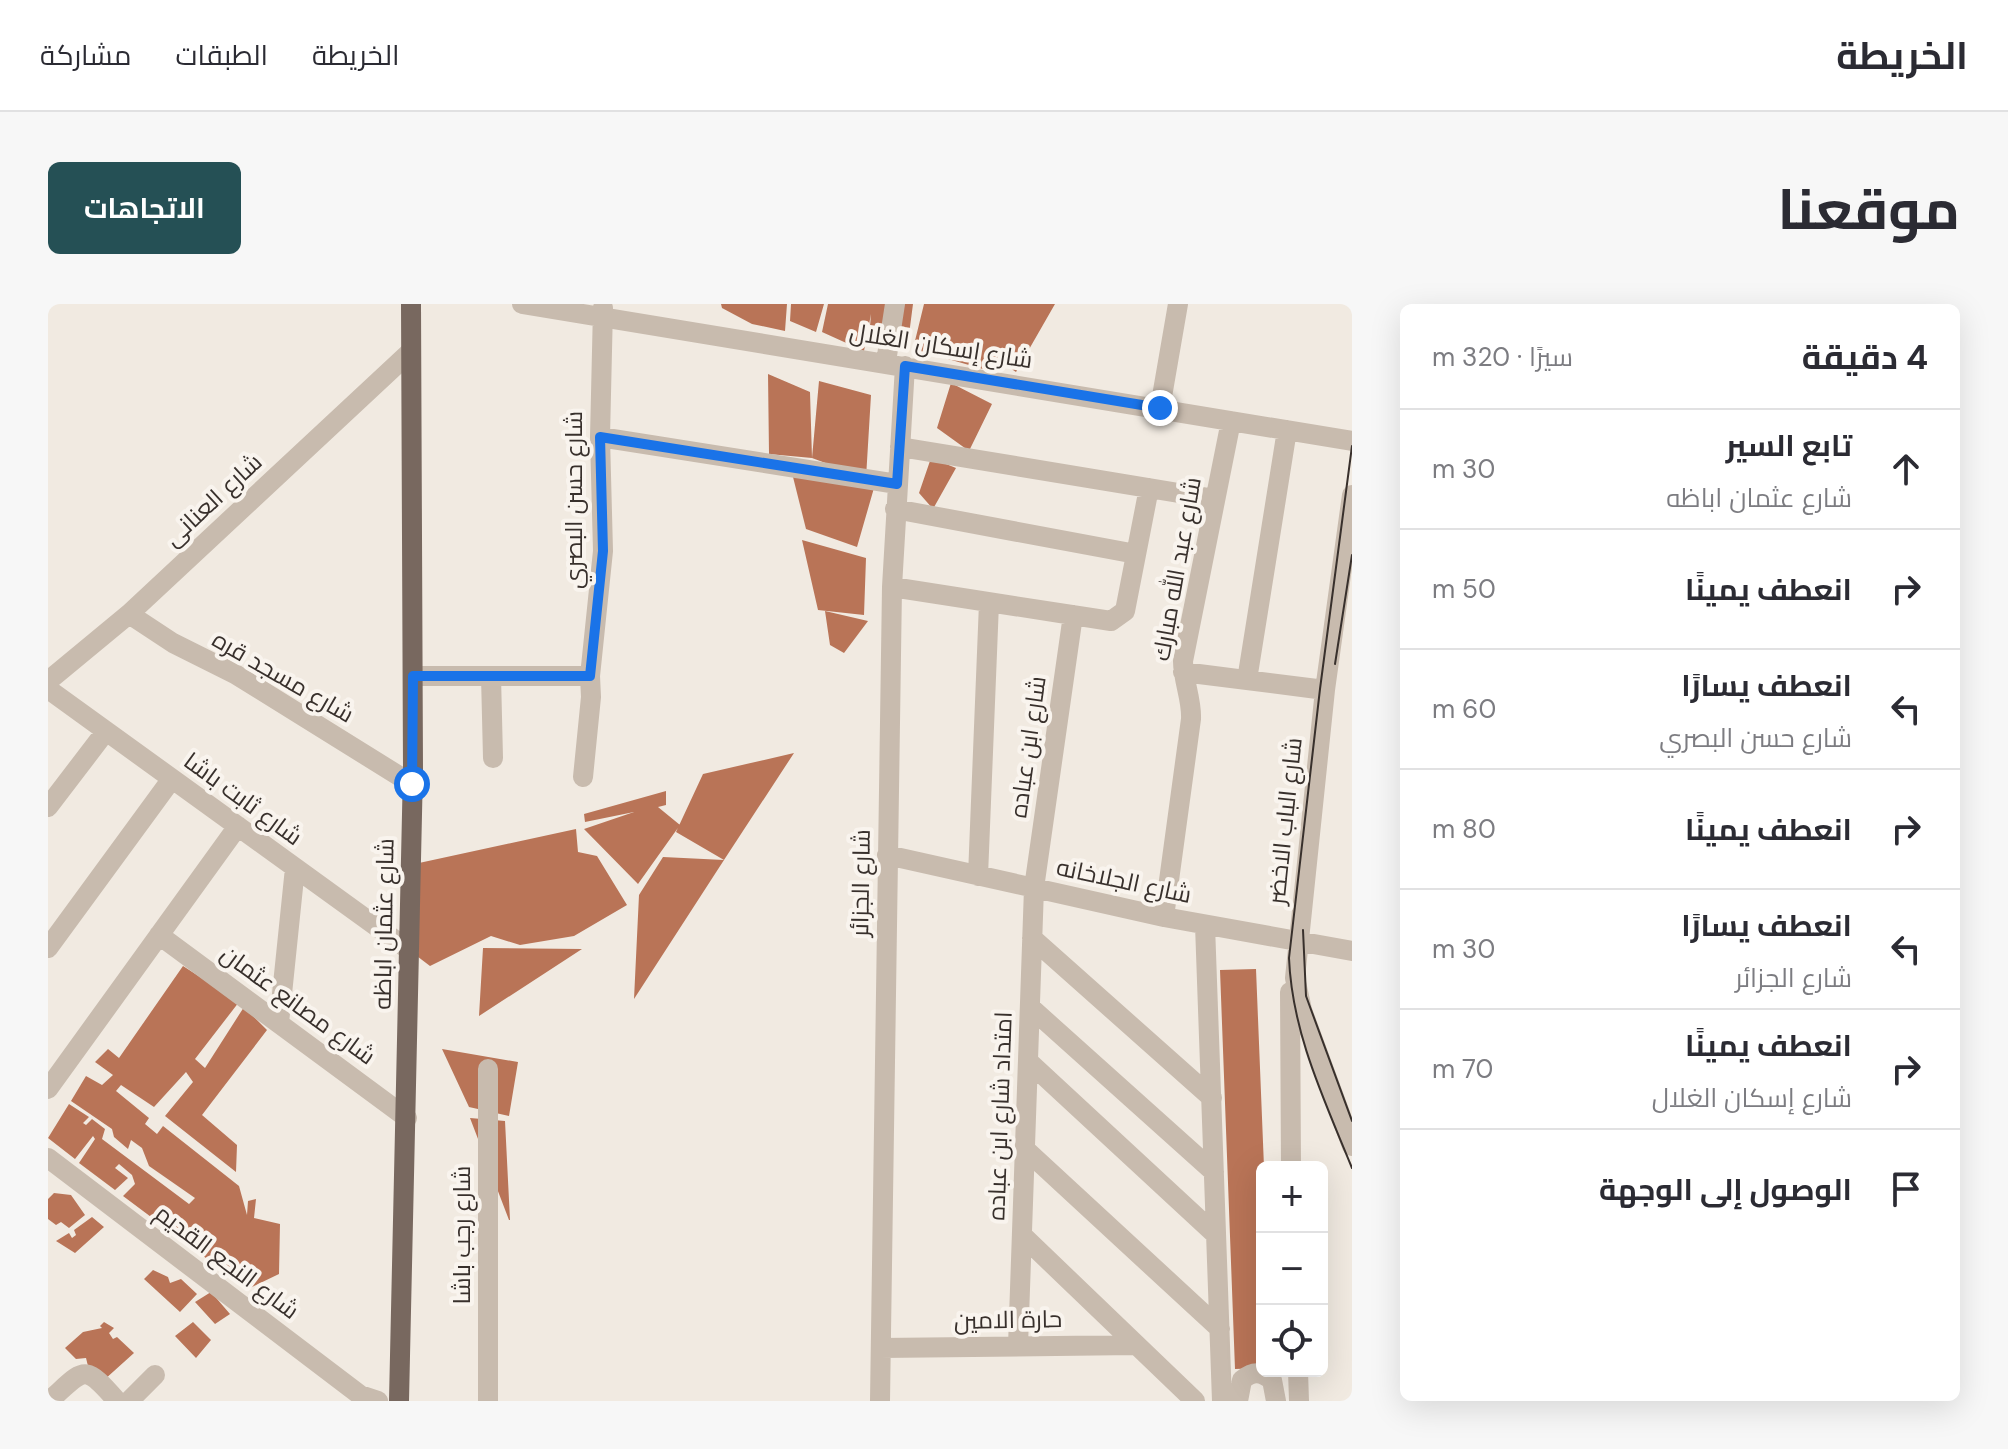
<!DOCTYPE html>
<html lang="ar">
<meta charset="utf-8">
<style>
body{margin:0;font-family:"DM Sans",Cairo,sans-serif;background:#f7f7f7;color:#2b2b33;direction:rtl}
.controls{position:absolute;right:24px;bottom:24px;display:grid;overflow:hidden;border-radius:12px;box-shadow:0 8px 32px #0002}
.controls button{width:72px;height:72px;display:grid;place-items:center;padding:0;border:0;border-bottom:2px solid #e1e1e2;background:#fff;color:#2b2b33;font:40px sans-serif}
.stop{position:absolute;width:24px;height:24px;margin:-18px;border:6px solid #1a73e8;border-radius:50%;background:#fff}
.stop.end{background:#1a73e8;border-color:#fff;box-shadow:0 2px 8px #0008}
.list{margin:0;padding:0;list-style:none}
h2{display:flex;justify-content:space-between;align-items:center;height:104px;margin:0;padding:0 32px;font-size:34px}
h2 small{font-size:26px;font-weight:400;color:#7c7c81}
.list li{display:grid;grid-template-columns:52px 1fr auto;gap:24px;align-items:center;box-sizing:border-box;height:120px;padding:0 32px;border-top:2px solid #e1e1e2}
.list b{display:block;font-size:30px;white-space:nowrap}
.list p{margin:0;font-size:26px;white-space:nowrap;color:#7c7c81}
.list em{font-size:26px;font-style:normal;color:#7c7c81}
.icon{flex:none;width:44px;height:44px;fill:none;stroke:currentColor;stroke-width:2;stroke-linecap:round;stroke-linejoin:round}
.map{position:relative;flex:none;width:1304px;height:1097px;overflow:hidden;direction:ltr;border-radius:12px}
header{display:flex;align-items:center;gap:48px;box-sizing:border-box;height:112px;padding:0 40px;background:#fff;border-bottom:2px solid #e1e1e2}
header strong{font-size:38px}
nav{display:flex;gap:44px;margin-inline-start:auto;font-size:28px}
.intro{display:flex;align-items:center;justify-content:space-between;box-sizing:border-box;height:192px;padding:0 48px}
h1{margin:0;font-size:56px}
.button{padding:20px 36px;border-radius:12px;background:#255055;color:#fff;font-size:28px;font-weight:700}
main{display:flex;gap:48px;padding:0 48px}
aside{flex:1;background:#fff;border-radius:12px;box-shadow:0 8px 32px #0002}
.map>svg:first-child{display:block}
</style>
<header>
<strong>الخريطة</strong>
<nav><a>الخريطة</a><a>الطبقات</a><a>مشاركة</a></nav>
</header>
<div class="intro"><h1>موقعنا</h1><a class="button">الاتجاهات</a></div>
<main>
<aside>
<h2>4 دقيقة<small>سيرًا · 320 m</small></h2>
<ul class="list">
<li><svg class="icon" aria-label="ahead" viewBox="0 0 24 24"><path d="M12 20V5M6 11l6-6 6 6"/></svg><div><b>تابع السير</b><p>شارع عثمان اباظه</p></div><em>30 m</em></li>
<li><svg class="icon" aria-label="right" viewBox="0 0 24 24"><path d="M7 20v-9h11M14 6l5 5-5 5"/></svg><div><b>انعطف يمينًا</b></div><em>50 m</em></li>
<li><svg class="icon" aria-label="left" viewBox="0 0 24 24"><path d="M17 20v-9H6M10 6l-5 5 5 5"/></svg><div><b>انعطف يسارًا</b><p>شارع حسن البصري</p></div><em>60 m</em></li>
<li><svg class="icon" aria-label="right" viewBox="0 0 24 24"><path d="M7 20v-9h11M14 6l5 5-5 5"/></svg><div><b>انعطف يمينًا</b></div><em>80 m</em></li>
<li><svg class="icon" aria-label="left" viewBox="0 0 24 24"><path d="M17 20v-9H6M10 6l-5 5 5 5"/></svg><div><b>انعطف يسارًا</b><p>شارع الجزائر</p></div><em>30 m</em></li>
<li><svg class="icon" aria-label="right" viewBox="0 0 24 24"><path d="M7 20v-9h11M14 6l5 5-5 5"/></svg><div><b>انعطف يمينًا</b><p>شارع إسكان الغلال</p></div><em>70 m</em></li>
<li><svg class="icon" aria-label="arrive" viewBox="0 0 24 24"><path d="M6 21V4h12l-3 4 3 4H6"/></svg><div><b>الوصول إلى الوجهة</b></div></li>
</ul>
</aside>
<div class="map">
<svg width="1304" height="1097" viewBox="0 0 1304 1097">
<rect width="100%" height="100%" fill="#f1eae1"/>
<path fill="#b97457" d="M673 0H739L737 27 704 20 674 4Z
M743 0H776L768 28 742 17Z
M780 0H865L859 46 821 35 823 10 816 47 774 28Z
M876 0H1007L968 68 944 52 942 67 865 45Z
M720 70 762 88 764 154 771 77 823 91 818 174 764 154 721 150Z
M903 79 944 100 921 147 889 124Z
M883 154 908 164 885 205 871 189Z
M745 173 826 184 809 243 758 225Z
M754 236 818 254 816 311 770 306Z
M777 307 820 317 796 349 782 341Z
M746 449 676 556 628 528 655 470Z
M618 487V501L610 503 632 521 590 580 536 525 586 508 537 518 536 510Z
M528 525 530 548 549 552 579 601 526 632 472 641 443 632 382 662 361 646 371 559Z
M615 553 676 556 586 695 591 591Z
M435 644 534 645 431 712Z
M135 662 191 698 147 755 157 764 196 703 219 726 154 811 189 841 188 868 117 812 145 778 138 768 106 803 73 781 68 787 101 814 97 820 109 830 115 822 191 882 199 911 200 897 208 895 206 914 232 920 231 970 202 984 190 978 75 892 87 880 84 871 71 860 67 864 80 874 67 886 31 859 47 835 45 832 27 855 0 834 21 800 41 813 35 819 38 821 44 815 57 825 54 835 141 900 147 894 101 862 94 844 83 836 80 845 66 833 64 825 23 797 38 772 54 781 65 771 47 758 60 745 71 754Z
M1208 665 1216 863 1214 1064 1187 1065 1172 666Z
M394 745 470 758 461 812 421 803Z
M422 814 457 817 462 916H461Z
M6 889 23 891 37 911 21 924 13 918 8 921 0 915V895Z
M44 913 56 923 27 949 8 937 21 929 24 934 28 931 26 926Z
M105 966 120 973 122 979 133 975 149 990 132 1008 96 975Z
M163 988 182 1010 167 1020 147 998Z
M56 1018 66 1024 61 1029 65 1035 69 1033 86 1049 56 1076 41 1066 38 1054 28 1055 17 1044 35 1028 54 1024 52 1022Z
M145 1018 163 1036 148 1054 127 1032Z"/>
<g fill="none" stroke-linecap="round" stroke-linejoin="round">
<path stroke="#c8bbae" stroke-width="20" d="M474 0 1304 137
M838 58 847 0
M1112 104 1130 0
M552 133 849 180
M852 143 1167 195
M1304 191 1277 386 1247 674 1254 706 1304 842
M847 205 1088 250
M844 283 1063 317 1077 307 1101 184
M81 310 125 339 187 370 364 480
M1135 368 1277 386
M365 372H542
M443 372 445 454
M1199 376 1239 126
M0 377 81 310 361 49
M0 385 361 646
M535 473 543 393 542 372 555 247 552 133 555 4
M0 503 58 427
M839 551 1116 613 1304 647
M930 572 941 299
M1116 613 1143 415C1144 395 1135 377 1135 357L1183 117
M1157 621 1174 1097
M111 631 359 814
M984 634 1164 794
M0 644 123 476
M1242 688 1243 863
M982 703 1166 868
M231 719 247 564
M980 757 1168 931
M0 785 190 522
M977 845 1172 1025
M0 854 312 1091 330 1097
M974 931 1147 1097
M970 1042 986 584 1025 311
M833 1044 1087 1041
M1250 1067 1251 1097
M1 1097C37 1065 35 1058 69 1097
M81 1097 107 1071
M440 1097V765
M832 1097 844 283 857 62
M1190 1097 1194 1076C1205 1067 1212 1067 1224 1076L1228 1097"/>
<path stroke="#78685f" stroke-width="20" d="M351 1097 365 465 363 0"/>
<path stroke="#38302c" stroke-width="2" d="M1304 142 1272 385 1241 654C1244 729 1276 795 1304 864
M1287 360 1304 251
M1255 626 1258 692 1304 817"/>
</g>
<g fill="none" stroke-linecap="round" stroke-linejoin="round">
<path stroke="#1a73e8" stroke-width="10" d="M364 480 365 372H542L555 247 552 133 849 180 857 62 1112 104"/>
</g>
<g text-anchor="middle" stroke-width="8" stroke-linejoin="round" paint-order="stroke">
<g font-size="24" fill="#38302c" stroke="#f9f4ee">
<text transform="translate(893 42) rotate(9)" y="8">شارع إسكان الغلال</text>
<text transform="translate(165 196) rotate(-43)" y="8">شارع العنانى</text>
<text transform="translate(526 196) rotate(-90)" y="8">شارع حسن البصري</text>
<text transform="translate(1129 265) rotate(-80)" y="8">شارع عبد الله مبارك</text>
<text transform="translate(235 373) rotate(30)" y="8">شارع مسجد قره</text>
<text transform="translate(980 443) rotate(-82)" y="8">شارع ابن عباده</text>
<text transform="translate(195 495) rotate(36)" y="8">شارع ثابت باشا</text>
<text transform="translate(1237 517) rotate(-84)" y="8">شارع الباب الاخضر</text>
<text transform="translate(1076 577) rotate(12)" y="8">شارع الجلاخانه</text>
<text transform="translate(813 579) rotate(-89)" y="8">شارع الجزائر</text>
<text transform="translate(336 620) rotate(-89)" y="8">شارع عثمان اباظه</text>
<text transform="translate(250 701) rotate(36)" y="8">شارع مصانع عثمان</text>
<text transform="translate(952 812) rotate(-88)" y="8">امتداد شارع ابن عباده</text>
<text transform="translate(414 931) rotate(-90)" y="8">شارع رجب باشا</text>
<text transform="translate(179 958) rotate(37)" y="8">شارع النجع القديم</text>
<text transform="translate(960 1016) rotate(-1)" y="8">حارة الامين</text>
</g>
</g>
</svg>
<div class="controls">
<button>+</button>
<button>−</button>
<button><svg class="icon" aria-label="locate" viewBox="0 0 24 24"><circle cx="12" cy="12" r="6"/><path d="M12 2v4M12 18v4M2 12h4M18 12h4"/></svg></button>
</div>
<div class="stop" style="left:364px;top:480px"></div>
<div class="stop end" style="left:1112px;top:104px"></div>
</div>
</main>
